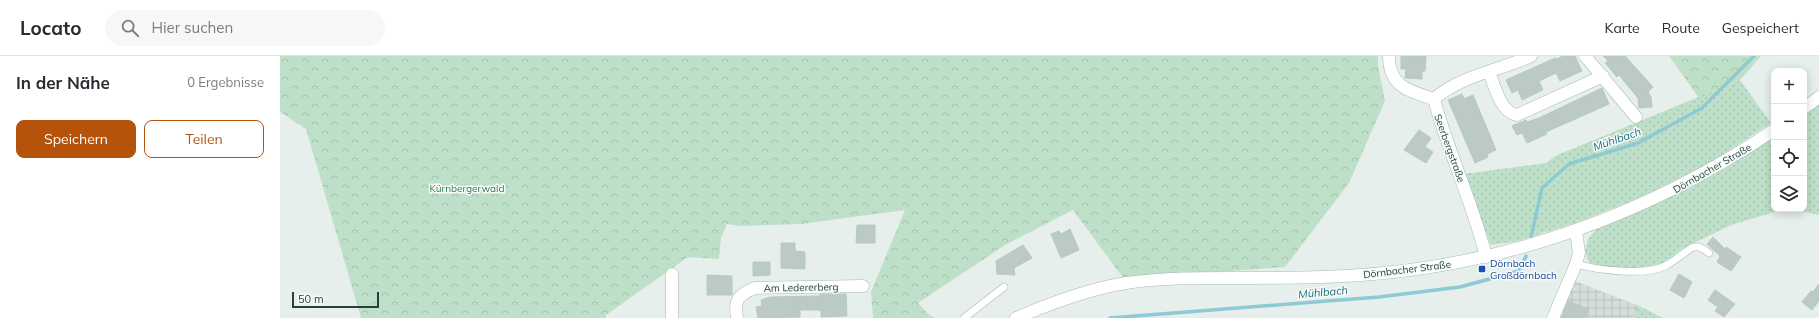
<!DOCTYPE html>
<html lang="de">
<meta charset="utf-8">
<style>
body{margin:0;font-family:Mulish,sans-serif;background:#f7f7f7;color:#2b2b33}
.controls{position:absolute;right:12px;top:12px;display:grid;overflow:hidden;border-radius:8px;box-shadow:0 2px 10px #0003}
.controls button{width:36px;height:36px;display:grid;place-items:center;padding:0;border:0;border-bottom:1px solid #e1e1e2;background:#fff;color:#2b2b33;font:20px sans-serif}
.scale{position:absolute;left:12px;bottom:10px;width:87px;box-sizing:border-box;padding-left:4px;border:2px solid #24423a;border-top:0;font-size:11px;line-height:14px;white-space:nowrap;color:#24423a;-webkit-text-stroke:3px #f7fbf9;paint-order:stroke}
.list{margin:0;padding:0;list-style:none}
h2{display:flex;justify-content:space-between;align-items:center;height:52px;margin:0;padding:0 16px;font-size:17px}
h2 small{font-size:13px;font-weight:400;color:#7c7c81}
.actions{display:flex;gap:8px;padding:12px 16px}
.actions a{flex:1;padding:9px 0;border:1px solid #b45309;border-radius:8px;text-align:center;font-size:14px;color:#b45309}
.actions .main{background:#b45309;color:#fff}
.icon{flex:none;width:22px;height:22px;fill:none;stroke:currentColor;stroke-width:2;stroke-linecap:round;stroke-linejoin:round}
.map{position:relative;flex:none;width:1539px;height:262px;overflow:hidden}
header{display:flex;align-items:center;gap:24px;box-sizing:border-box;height:56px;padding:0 20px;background:#fff;border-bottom:1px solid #e1e1e2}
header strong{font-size:19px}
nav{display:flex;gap:22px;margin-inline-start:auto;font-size:14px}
.search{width:280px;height:36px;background:#f7f7f7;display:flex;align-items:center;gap:10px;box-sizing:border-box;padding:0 14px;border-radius:22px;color:#7c7c81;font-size:15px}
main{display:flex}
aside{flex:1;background:#fff}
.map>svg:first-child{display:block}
</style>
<header>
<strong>Locato</strong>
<div class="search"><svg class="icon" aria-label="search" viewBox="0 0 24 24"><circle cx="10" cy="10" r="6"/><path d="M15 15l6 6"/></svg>Hier suchen</div>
<nav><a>Karte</a><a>Route</a><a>Gespeichert</a></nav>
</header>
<main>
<aside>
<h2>In der Nähe<small>0 Ergebnisse</small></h2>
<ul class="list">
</ul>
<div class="actions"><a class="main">Speichern</a><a>Teilen</a></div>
</aside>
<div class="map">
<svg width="1539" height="262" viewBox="0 0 1539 262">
<defs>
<pattern id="industrial-grid" width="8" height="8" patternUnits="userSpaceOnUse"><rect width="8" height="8" fill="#d4dfda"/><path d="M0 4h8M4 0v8" fill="none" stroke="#b6c1bc"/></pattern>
<pattern id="grass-dots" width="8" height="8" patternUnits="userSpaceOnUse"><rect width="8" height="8" fill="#bfe0c8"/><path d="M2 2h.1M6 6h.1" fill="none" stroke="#a4c1ad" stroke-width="1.8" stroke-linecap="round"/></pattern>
<pattern id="forest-crowns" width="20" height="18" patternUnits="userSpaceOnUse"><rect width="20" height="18" fill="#bfe0c8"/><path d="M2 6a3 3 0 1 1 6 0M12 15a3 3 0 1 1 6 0" fill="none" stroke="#a4c1ad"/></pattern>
</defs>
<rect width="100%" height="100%" fill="#e6efeb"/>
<path fill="url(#industrial-grid)" d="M1295 225 1359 250 1353 262H1280Z"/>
<path fill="url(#grass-dots)" d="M1460 24 1491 67 1429 107 1361 141 1295 167 1238 185 1211 189 1183 118 1266 107 1275 100Z
M1539 49V159L1512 153H1524V59Z
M1494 81V153H1504L1451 169 1402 193 1381 209 1354 212 1315 210 1308 205 1305 196 1308 183 1317 173 1368 152 1415 129 1448 111Z
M1359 250 1383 262H1353Z"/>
<path fill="url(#forest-crowns)" d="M0 0H1098V10L1105 45 1069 127 1005 211 844 223 793 154 725 189 638 247 648 258 655 262H593L591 236 625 154 521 168 460 170 447 168 441 182 439 203 408 201 326 259V262H81L26 73 0 56Z
M1389 0H1481L1460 24 1419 42Z"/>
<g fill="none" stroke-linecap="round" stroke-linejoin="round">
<path stroke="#8ec9d4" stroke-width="3.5" d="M1251 181 1262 132 1289 108 1358 87 1422 52 1474 0
M830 262 1099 241 1180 231 1239 215 1246 200"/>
</g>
<path fill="#bbcac4" stroke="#b8c9c2" d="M1121 0H1146L1145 15H1142V23L1125 22 1126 13H1121Z
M1283 0H1295L1302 15 1280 25 1276 17 1259 25 1263 34 1242 44 1238 34 1232 37 1226 24 1275 2 1276 3Z
M1323 0H1345L1373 31 1368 36 1371 41 1372 51 1359 52 1358 42 1339 19 1337 21 1325 7 1328 5Z
M1322 32 1329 48 1266 76 1267 78 1247 87 1242 77 1237 79 1232 70 1246 64 1247 66 1259 62Z
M1182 38 1184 43 1193 39 1216 94 1207 98 1208 101 1195 107 1168 44Z
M1139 74 1151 82 1145 91 1153 96 1146 107 1124 94Z
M577 169H595V187H576Z
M790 173 799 194 781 202 771 178 779 175 781 178Z
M1433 181 1445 193 1446 191 1461 201 1451 215 1437 206 1440 200 1427 188Z
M501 187H515V195L525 196V213L501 212Z
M743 189 752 202 734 212 735 219 717 218 716 205Z
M473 206H490V219L473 220Z
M1399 218 1412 226 1404 242 1390 234Z
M427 219 452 220V239H427Z
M1539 228V245L1532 254 1522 246 1531 235 1533 236Z
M1435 234 1455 248 1444 261 1435 255 1438 251 1428 244Z
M540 238H566L567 260 541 261V254H520V261L478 262 476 251 482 250 481 244 490 241 540 240Z
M1288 245 1308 253 1305 262H1282Z"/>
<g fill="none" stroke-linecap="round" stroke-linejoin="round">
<g stroke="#a8b8b2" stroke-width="8">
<path id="service" d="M1296 208C1317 214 1365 220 1385 210 1395 205 1403 198 1411 192 1419 189 1422 192 1429 197
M684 262 724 231"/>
</g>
<g stroke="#a8b8b2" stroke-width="13">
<path id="minor" d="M1109 0C1109 31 1129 35 1154 43
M1305 0 1356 61
M1209 16C1215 30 1220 56 1237 59L1323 20
M1206 201C1193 147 1168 96 1154 43 1182 19 1218 15 1251 0
M392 218V262
M457 262C454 243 458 239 475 232L583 230
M1273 262 1296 208 1299 197 1296 175"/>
</g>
<g stroke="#a8b8b2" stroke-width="13">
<path id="tertiary" d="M1524 52 1539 41
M736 262C771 247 808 233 846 227 880 222 915 222 950 222 988 222 1027 222 1065 220 1220 212 1366 160 1494 74"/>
</g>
<use href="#service" stroke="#fff" stroke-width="7"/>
<use href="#minor" stroke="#fff" stroke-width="12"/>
<use href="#tertiary" stroke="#fff" stroke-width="12"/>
</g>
<rect fill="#1a4fb4" stroke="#f7fbf9" stroke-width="1.5" x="1198" y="209" width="8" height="8" rx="2"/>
<g text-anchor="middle" stroke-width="3" stroke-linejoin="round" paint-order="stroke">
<g font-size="10" fill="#24423a" stroke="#f7fbf9">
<text transform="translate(1170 92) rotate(70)" y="4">Seerbergstraße</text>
<text transform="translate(1432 112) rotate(-30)" y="4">Dörnbacher Straße</text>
<text transform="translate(1127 213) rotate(-7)" y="4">Dörnbacher Straße</text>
<text transform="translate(521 231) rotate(-1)" y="4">Am Ledererberg</text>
</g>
<g font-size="10" fill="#2d7a4b" stroke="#f7fbf9">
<text x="187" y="136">Kürnbergerwald</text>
</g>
<g font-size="10" fill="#164399" stroke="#f7fbf9" text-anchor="start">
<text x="1210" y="211">Dörnbach<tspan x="1210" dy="12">Großdörnbach</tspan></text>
</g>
<g font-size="11" font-style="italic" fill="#1c6f80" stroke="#f7fbf9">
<text transform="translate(1337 83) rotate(-19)" y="4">Mühlbach</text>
<text transform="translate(1043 236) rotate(-5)" y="4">Mühlbach</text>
</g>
</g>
</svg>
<div class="controls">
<button>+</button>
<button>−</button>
<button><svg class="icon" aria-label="locate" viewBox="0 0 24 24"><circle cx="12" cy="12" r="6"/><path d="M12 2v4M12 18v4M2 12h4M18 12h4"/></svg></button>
<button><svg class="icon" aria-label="layers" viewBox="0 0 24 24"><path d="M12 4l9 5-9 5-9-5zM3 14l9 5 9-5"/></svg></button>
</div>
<div class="scale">50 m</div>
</div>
</main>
